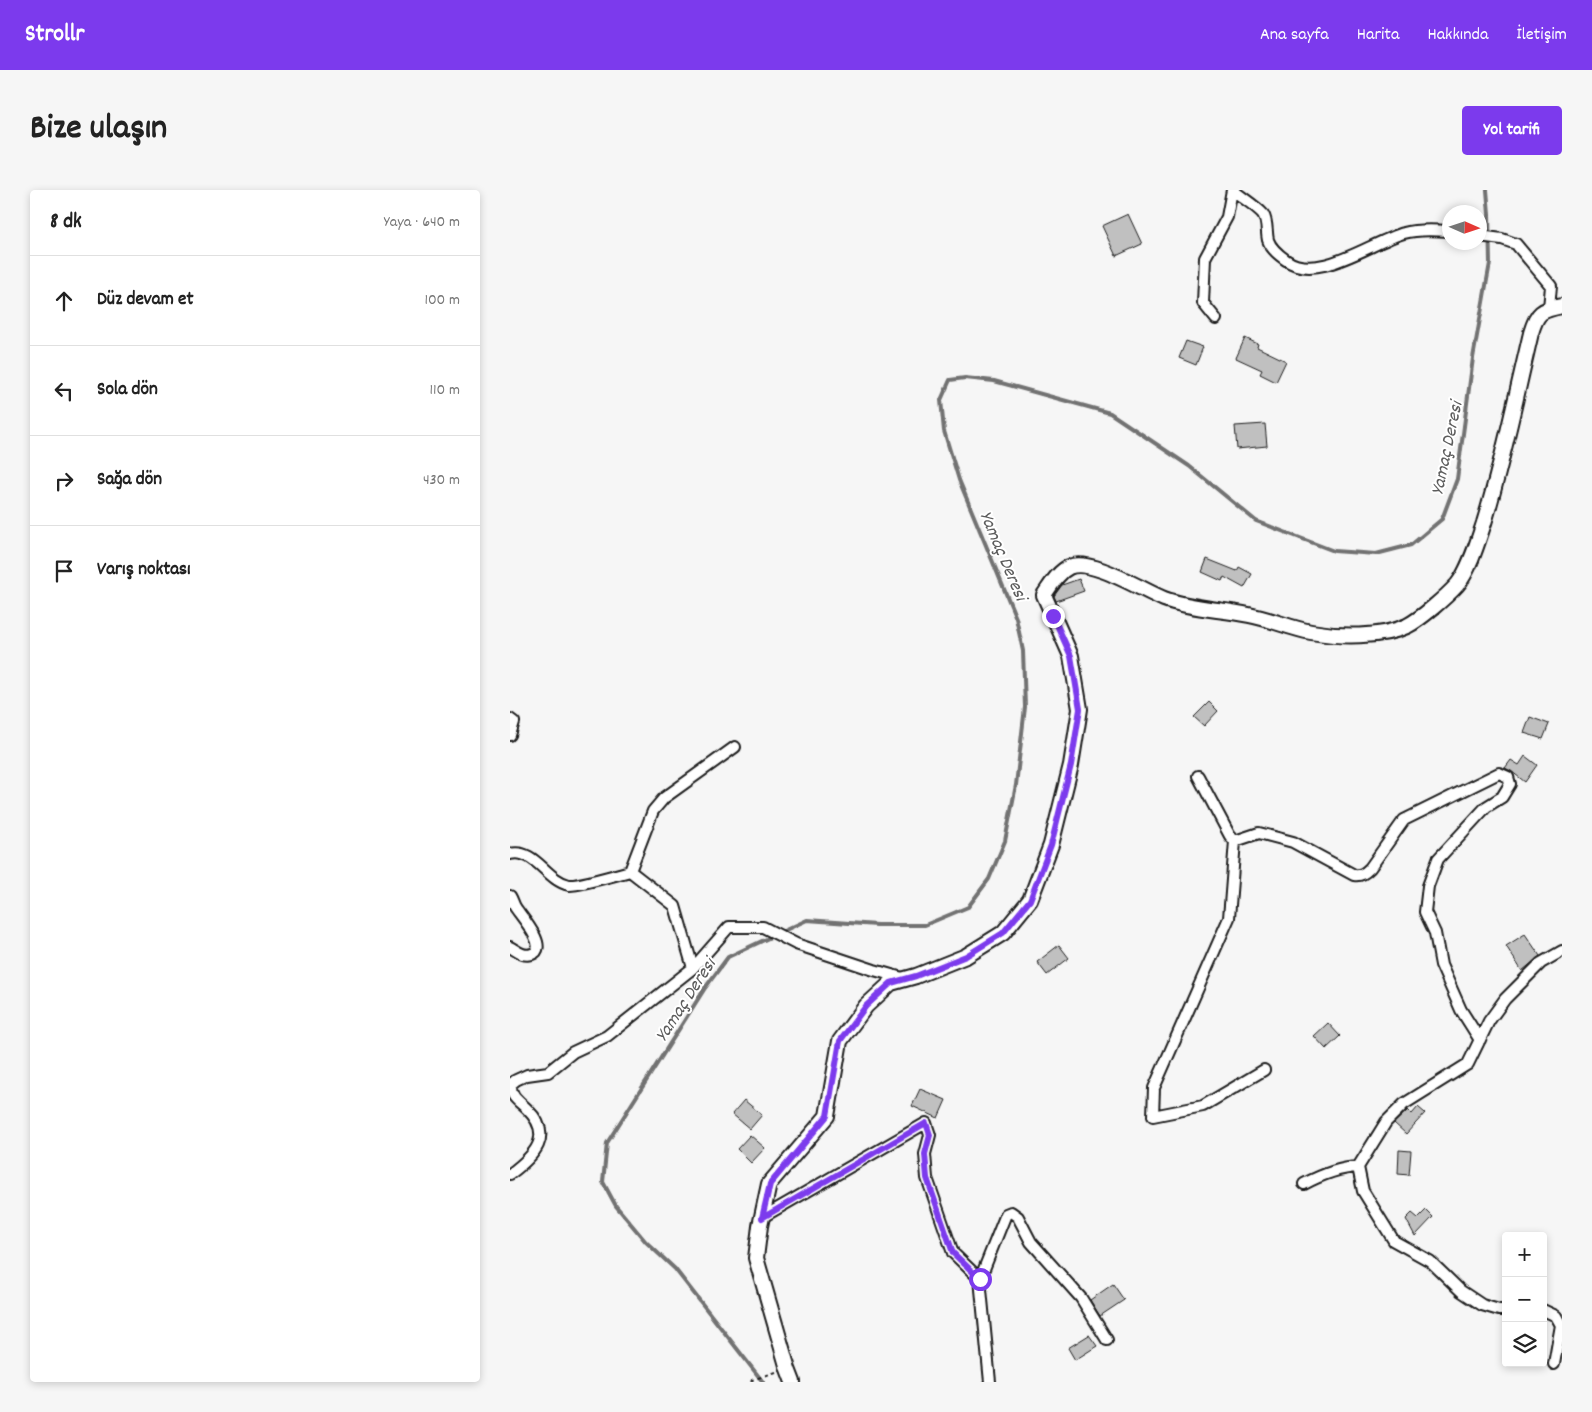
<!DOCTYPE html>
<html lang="tr">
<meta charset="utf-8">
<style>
body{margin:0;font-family:Dekko,sans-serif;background:#f6f6f6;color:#222}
.controls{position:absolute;right:15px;bottom:15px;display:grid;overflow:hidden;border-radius:5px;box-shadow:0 2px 8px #0003}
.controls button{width:45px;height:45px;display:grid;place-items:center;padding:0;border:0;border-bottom:1px solid #e0e0e0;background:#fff;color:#222;font:25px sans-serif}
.compass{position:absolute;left:932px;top:15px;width:45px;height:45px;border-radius:50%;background:#fff;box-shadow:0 2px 8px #0003;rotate:93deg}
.stop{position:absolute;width:15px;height:15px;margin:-11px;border:4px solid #7c3aed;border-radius:50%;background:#fff}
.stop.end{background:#7c3aed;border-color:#fff;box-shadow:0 1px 5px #0008}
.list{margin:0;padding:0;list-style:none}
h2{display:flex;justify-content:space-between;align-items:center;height:65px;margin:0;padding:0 20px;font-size:21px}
h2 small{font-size:16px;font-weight:400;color:#767676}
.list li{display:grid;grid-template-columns:32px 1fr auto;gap:15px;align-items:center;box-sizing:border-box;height:90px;padding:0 20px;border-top:1px solid #e0e0e0}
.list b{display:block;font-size:19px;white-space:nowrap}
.list em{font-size:16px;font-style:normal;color:#767676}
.icon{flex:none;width:28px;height:28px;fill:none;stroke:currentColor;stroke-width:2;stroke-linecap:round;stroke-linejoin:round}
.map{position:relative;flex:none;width:1052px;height:1192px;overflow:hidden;border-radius:5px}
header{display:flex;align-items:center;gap:30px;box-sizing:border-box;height:70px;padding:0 25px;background:#7c3aed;color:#fff}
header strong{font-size:24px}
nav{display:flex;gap:28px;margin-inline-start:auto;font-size:18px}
.intro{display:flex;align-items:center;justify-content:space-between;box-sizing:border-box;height:120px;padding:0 30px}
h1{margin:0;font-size:35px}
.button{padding:12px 22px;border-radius:5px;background:#7c3aed;color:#fff;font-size:18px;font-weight:700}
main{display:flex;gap:30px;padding:0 30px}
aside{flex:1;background:#fff;border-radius:5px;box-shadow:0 2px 8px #0003}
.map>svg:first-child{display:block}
</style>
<header>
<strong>Strollr</strong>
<nav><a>Ana sayfa</a><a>Harita</a><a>Hakkında</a><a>İletişim</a></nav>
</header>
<div class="intro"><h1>Bize ulaşın</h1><a class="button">Yol tarifi</a></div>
<main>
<aside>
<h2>8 dk<small>Yaya · 640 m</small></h2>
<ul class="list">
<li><svg class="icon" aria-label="ahead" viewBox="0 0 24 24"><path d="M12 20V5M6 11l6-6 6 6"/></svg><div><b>Düz devam et</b></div><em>100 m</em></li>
<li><svg class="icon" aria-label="left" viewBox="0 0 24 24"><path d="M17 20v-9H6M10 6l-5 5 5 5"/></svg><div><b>Sola dön</b></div><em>110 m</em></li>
<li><svg class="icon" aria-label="right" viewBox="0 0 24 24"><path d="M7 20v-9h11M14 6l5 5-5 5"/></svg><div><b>Sağa dön</b></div><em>430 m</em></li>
<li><svg class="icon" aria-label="arrive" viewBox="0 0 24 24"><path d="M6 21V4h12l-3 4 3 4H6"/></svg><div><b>Varış noktası</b></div></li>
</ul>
</aside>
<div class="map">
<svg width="1052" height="1192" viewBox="0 0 1052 1192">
<rect width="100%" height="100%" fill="#f6f6f6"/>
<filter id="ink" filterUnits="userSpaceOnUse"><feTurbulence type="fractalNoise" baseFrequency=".02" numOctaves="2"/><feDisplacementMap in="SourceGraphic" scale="10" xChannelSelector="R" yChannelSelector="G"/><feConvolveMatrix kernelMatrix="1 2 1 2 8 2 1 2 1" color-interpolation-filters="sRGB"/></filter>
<g filter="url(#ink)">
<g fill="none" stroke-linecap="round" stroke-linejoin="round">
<path stroke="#727272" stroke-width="4" d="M253 1192 165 1079 136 1052 106 1016 93 992 97 953 195 798 218 767 297 730 367 735H415L458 717 479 689 495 651 506 595 515 517 513 461 506 428 449 290 434 241 431 210 440 190 455 188 484 191 600 223 679 276 746 331 824 361 866 364 901 355 932 329 947 289 963 168 980 73 979 24 977 0"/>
</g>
<path fill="#c0c0c0" stroke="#1c1c1c" d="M618 24 632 54 606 66 592 36Z
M735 148 748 154 747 157 776 171 766 192 750 184 752 180 726 168Z
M676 151 693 157 686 175 669 168Z
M755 234 757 256 727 259 725 236Z
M697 369 727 381 729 377 742 384 734 398 714 387 712 391 692 382Z
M569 389 574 401 546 411 544 406 552 395Z
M699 512 708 521 694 536 684 527Z
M1020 527 1039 534 1033 549 1014 543Z
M1015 566 1027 575 1015 592 1001 581 995 578 1001 570 1009 575Z
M1015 744 1030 766 1012 781 996 756Z
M549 755 559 768 537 785 527 772Z
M818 833 830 846 816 859 804 846Z
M410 899 436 910 428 928 402 916Z
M234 910 252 925 240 939 222 924Z
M908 917 915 923 896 944 884 933 898 920 902 924Z
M240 945 255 958 241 973 227 959Z
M889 960 901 961 899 985 888 984Z
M916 1020 923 1027 905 1046 896 1029 902 1023 908 1028Z
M603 1094 614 1110 590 1126 580 1110Z
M579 1145 587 1156 565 1170 558 1158Z"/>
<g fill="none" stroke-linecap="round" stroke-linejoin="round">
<g stroke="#1c1c1c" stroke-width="14">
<path id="street" d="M723 0C731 7 746 16 753 24 758 32 756 42 758 50 761 59 769 65 776 70 808 93 861 52 894 43 907 39 926 40 939 41
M969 46 992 49 1006 54 1041 96 1039 118
M706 129 693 113 695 68 717 27 722 0
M0 529 4 532 0 545
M688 586 720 646 725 651 719 728 644 898 643 926 693 916 754 880
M725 651 749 643 783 652 844 685C851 686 855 683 860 678L894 630 989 583 998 587 1000 594 992 607 976 617 928 669 918 696 915 722 925 743 931 775 951 820 970 850
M0 664C25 658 36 690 59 695 67 696 109 684 120 681
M120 681 143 621 154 608 225 557
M120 681 165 716 183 778
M0 706C2 709 3 713 5 717 10 725 40 758 22 764 13 767 7 761 0 757
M0 984C24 966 45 946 17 919 9 911 0 907 1 894L6 890 17 885 38 882 63 862 97 846 183 778 219 737H253L286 754 364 780 396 789
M794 994C811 985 828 978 848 977
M251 1028 416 933 420 945 415 964 417 988 443 1063 470 1089
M996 1120H989L972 1115 951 1101 920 1071 884 1051 853 1001 848 977 876 932 894 914 958 874 979 831 995 809 1031 773 1052 761
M1033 1120 1046 1126 1051 1135 1044 1174
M480 1192 470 1089 496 1024 501 1022 508 1027 521 1052 571 1108 597 1150"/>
</g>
<g stroke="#1c1c1c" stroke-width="18">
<path id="secondary" d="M283 1192 278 1179 246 1068 250 1036 259 994 317 926 330 851 356 816 381 793 406 786 456 766 493 743 520 710 541 655 561 575 570 519 561 466 534 405C541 395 548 382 559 377 581 367 633 401 654 409 682 419 710 419 739 425 760 429 780 438 801 442 829 447 871 448 897 436 911 429 937 406 947 395 959 381 968 351 974 333 993 271 1006 206 1021 143 1027 122 1031 120 1052 116"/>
</g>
<path stroke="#1c1c1c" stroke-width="2" stroke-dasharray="4 4" stroke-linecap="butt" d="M241 1192 242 1190 266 1182"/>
<use href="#street" stroke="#fff" stroke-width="10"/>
<use href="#secondary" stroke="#fff" stroke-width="14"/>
</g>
</g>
<g fill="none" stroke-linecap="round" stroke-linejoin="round" filter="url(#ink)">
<path stroke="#7c3aed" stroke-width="6" d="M470 1089 443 1063 417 988 415 964 420 945 416 933 252 1028 260 994 317 926 330 851 356 816 381 793 406 786 456 766 493 743 520 710 541 655 561 575 570 519 561 466 543 426"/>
</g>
<g text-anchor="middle" stroke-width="4" stroke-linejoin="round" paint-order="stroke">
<g font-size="19" font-style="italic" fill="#5d5d5d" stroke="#fff">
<text transform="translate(935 258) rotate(-78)" y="7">Yamaç Deresi</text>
<text transform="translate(495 365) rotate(67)" y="7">Yamaç Deresi</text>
<text transform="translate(174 809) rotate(-57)" y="7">Yamaç Deresi</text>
</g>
</g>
</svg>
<div class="controls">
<button>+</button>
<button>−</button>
<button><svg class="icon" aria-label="layers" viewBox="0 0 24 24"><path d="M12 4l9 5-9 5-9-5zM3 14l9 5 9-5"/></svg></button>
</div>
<svg class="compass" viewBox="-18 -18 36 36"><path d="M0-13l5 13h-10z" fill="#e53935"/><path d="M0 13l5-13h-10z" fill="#767676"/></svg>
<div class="stop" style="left:470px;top:1089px"></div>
<div class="stop end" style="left:543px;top:426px"></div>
</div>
</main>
